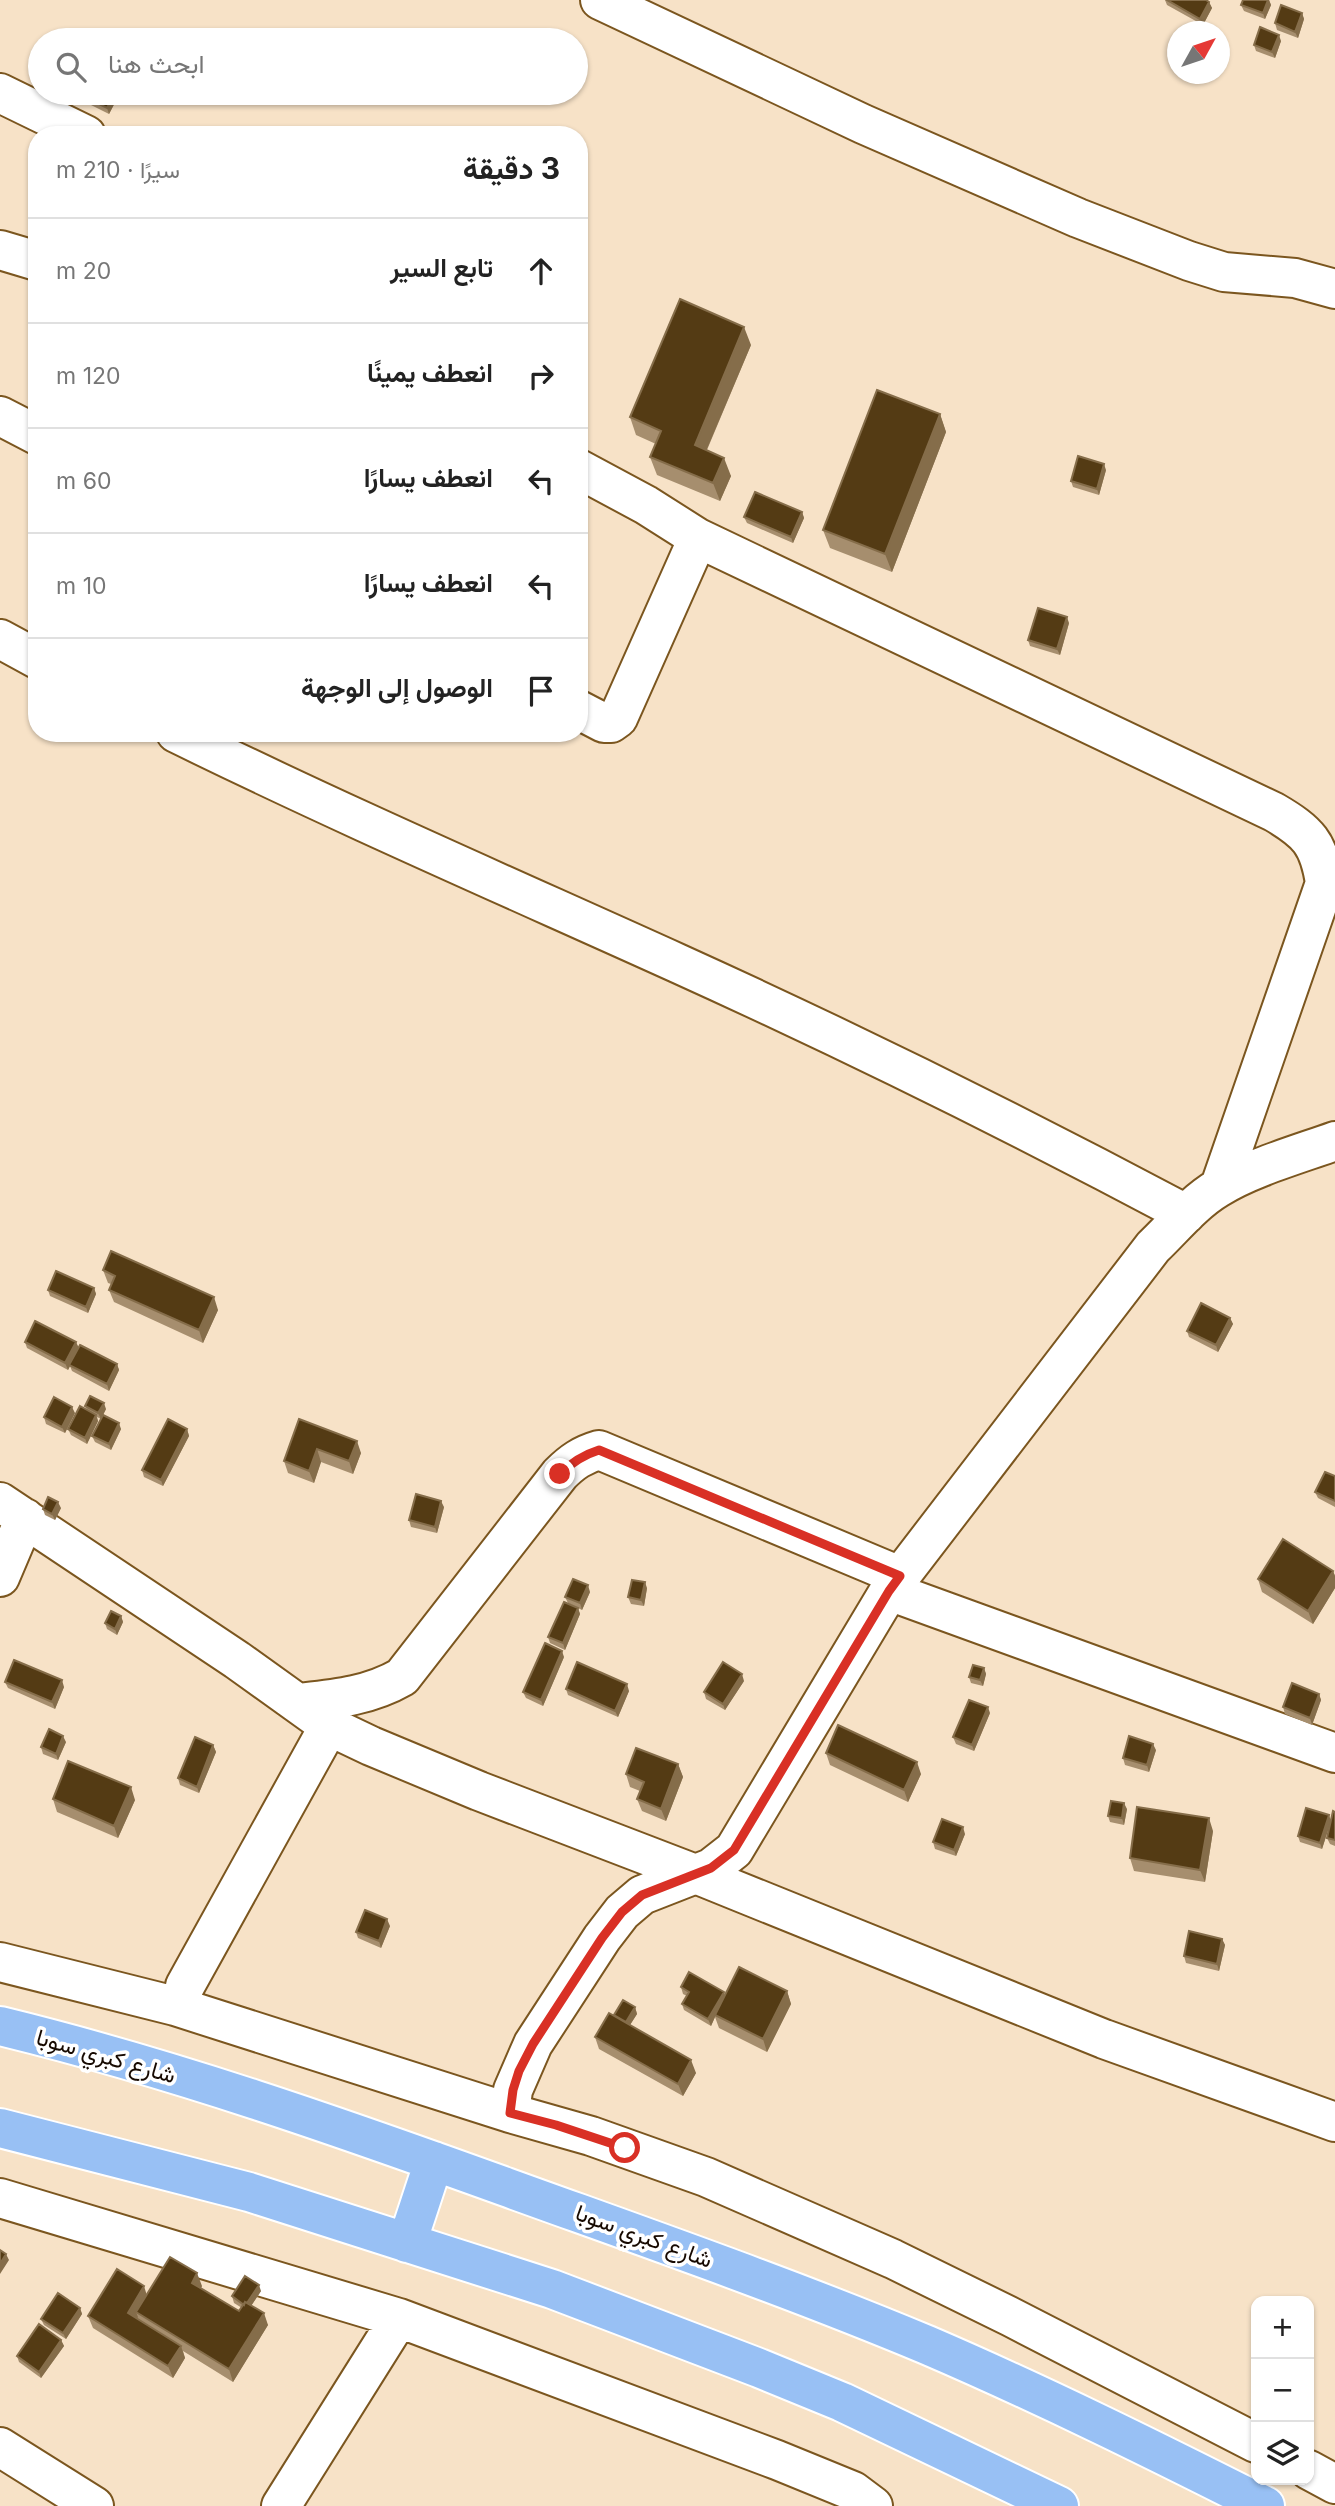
<!DOCTYPE html>
<html lang="ar">
<meta charset="utf-8">
<style>
body{margin:0;font-family:Inter,Vazirmatn,sans-serif;background:#f6f6f6;color:#222;direction:rtl}
.controls{position:absolute;right:21px;bottom:21px;display:grid;overflow:hidden;border-radius:14px;box-shadow:0 2px 5px #0004}
.controls button{width:63px;height:63px;display:grid;place-items:center;padding:0;border:0;border-bottom:2px solid #e0e0e0;background:#fff;color:#222;font:35px sans-serif}
.compass{position:absolute;left:1167px;top:21px;width:63px;height:63px;border-radius:50%;background:#fff;box-shadow:0 2px 5px #0004;rotate:50deg}
.stop{position:absolute;width:21px;height:21px;margin:-16px;border:5px solid #d93025;border-radius:50%;background:#fff}
.stop.end{background:#d93025;border-color:#fff;box-shadow:0 2px 7px #0008}
.list{margin:0;padding:0;list-style:none}
h2{display:flex;justify-content:space-between;align-items:center;height:91px;margin:0;padding:0 28px;font-size:30px}
h2 small{font-size:23px;font-weight:400;color:#767676}
.list li{display:grid;grid-template-columns:46px 1fr auto;gap:21px;align-items:center;box-sizing:border-box;height:105px;padding:0 28px;border-top:2px solid #e0e0e0}
.list b{display:block;font-size:26px;white-space:nowrap}
.list em{font-size:23px;font-style:normal;color:#767676}
.icon{flex:none;width:38px;height:38px;fill:none;stroke:currentColor;stroke-width:2;stroke-linecap:round;stroke-linejoin:round}
.map{position:relative;flex:none;width:1335px;height:2506px;overflow:hidden;direction:ltr}
.search{position:absolute;background:#fff;box-shadow:0 2px 5px #0004;left:28px;top:28px;width:560px;height:77px;display:flex;align-items:center;gap:18px;box-sizing:border-box;padding:0 24px;border-radius:38px;color:#767676;font-size:26px}
.panel{position:absolute;background:#fff;box-shadow:0 2px 5px #0004;left:28px;top:126px;width:560px;height:616px;border-radius:28px;direction:rtl}
.map>svg:first-child{display:block}
</style>
<div class="map">
<svg width="1335" height="2506" viewBox="0 0 1335 2506">
<rect width="100%" height="100%" fill="#f7e2c7"/>
<g fill="none" stroke-linecap="round" stroke-linejoin="round">
<g stroke="#7b561f" stroke-width="42">
<path id="minor" d="M600 0 863 124 1078 218 1189 261 1224 272 1295 278 1335 289
M0 93 86 135
M0 250 37 261
M0 416 37 435
M579 469 646 505 698 538 1274 812C1308 832 1319 843 1325 883L1220 1186
M0 639 37 659
M579 710 604 723H611L618 718 698 538
M176 733C341 814 509 887 677 963 849 1041 1019 1125 1186 1214
M0 1502 237 1660 329 1726 371 1746 479 1791 698 1875 1104 2039 1335 2122
M0 1577 25 1518
M889 1591 1335 1753
M299 1703C335 1699 369 1696 402 1677L560 1474C572 1462 582 1455 599 1450L900 1576
M0 1962 175 2006 510 2113 591 2136 706 2177 893 2259 1011 2317 1256 2443
M185 1986 329 1726
M510 2113 513 2090 533 2044 602 1938 622 1912 642 1895 711 1868 734 1850 889 1591 1153 1247C1174 1227 1193 1203 1218 1188 1250 1168 1299 1154 1335 1141
M0 2198 399 2318 777 2460 853 2491 873 2506
M0 2447 94 2506
M1309 2470 1335 2484
M281 2506 399 2318"/>
</g>
<g stroke="#fff" stroke-width="42">
<path id="trunk" d="M0 2026C172 2068 340 2127 506 2187 647 2238 788 2287 927 2345 1041 2394 1154 2450 1265 2506
M0 2128 249 2192 552 2289 759 2368 842 2402 1059 2506
M407 2243 434 2161"/>
</g>
<use href="#minor" stroke="#fff" stroke-width="38"/>
<use href="#trunk" stroke="#98c0f4" stroke-width="38"/>
</g>
<path fill="#a68e6e" d="M1165 0H1206L1209 2 1212 8 1203 25 1167 5Z
M1243 0H1269L1271 5 1265 19 1244 11 1241 5Z
M1302 13 1304 19 1298 38 1277 30 1275 23Z
M1281 41 1275 58 1256 51 1254 45Z
M87 93H120L109 114 87 103 85 97Z
M751 345 707 450 731 476 720 501 657 475 650 457 656 444 636 435 630 417Z
M940 414 946 432 892 572 830 548 823 530Z
M1106 470 1099 495 1073 487 1071 481Z
M802 512 804 518 793 543 747 523 744 517Z
M1069 623 1060 655 1030 646 1028 640Z
M103 1270 218 1310 203 1343 114 1302 109 1290 111 1284 108 1283Z
M94 1288 96 1294 88 1313 50 1296 48 1290Z
M1230 1318 1233 1324 1218 1352 1189 1337 1187 1331Z
M25 1342 78 1347 117 1364 119 1370 109 1391 72 1371 70 1366 68 1370 27 1348Z
M85 1406 106 1409 103 1415 121 1429 111 1450 95 1442 92 1436 101 1419 97 1417 98 1421 87 1444 71 1435 68 1429 87 1410Z
M75 1413 65 1433 46 1424 44 1417Z
M299 1419 361 1453 353 1474 321 1462 314 1483 288 1473 284 1461Z
M187 1429 189 1436 163 1486 144 1477 142 1470Z
M1335 1476V1507L1318 1498 1315 1492Z
M444 1507 437 1533 411 1527 409 1520Z
M61 1508 55 1520 45 1515 43 1509Z
M1333 1571 1335 1576V1588L1313 1624 1262 1592 1258 1579Z
M647 1588 644 1606 631 1604 628 1597Z
M590 1592 582 1610 568 1603 565 1597Z
M578 1608 580 1614 565 1650 550 1643 548 1637Z
M121 1616 123 1622 117 1635 107 1629 105 1623Z
M564 1657 543 1706 526 1698 523 1692Z
M984 1668 986 1674 983 1686 971 1683 969 1677Z
M744 1681 725 1710 706 1699 704 1692Z
M5 1682 64 1687 55 1709 8 1688Z
M566 1689 629 1691 618 1717 568 1695Z
M1319 1694 1321 1700 1312 1725 1285 1714 1283 1707Z
M990 1713 974 1751 956 1744 953 1737Z
M66 1742 58 1760 43 1754 41 1747Z
M213 1745 216 1752 199 1793 180 1785 178 1778Z
M1156 1750 1149 1772 1125 1765 1123 1758Z
M826 1753 921 1774 908 1802 830 1765Z
M678 1764 683 1777 666 1821 642 1811 637 1799 640 1791 630 1787 626 1774Z
M53 1799 135 1800 118 1838 57 1812Z
M1127 1809 1124 1825 1110 1822 1108 1816Z
M1335 1812V1846L1330 1844 1327 1838 1330 1824 1322 1849 1300 1842 1298 1836 1331 1820Z
M1213 1831 1205 1882 1134 1871 1130 1858Z
M965 1834 956 1856 935 1849 933 1842Z
M390 1926 381 1948 358 1938 356 1932Z
M1222 1939 1225 1945 1219 1971 1186 1963 1184 1956Z
M681 1987 725 1995 787 1991 791 2004 767 2052 719 2028 715 2017 711 2026 684 2010 682 2004 687 1996 683 1994Z
M635 2007 637 2014 630 2025 696 2073 683 2096 599 2049 595 2037 615 2016 614 2015Z
M202 2286 201 2288 239 2311 242 2308 234 2303 232 2296 261 2291 251 2306 268 2325 233 2382 183 2351 185 2358 173 2378 93 2328 88 2316 147 2295Z
M80 2308 82 2314 66 2339 44 2325 41 2319Z
M61 2340 64 2346 41 2378 19 2362 17 2356Z"/>
<path fill="#856d4a" d="M1268 0H1269L1271 5 1265 19 1263 13Z
M1209 2 1212 8 1203 25 1200 19Z
M1302 13 1304 19 1298 38 1295 32Z
M1279 35 1281 41 1275 58 1272 52Z
M115 93H120L109 114 107 108Z
M744 327 751 345 701 463 695 445Z
M940 414 946 432 892 572 885 554Z
M724 458 731 476 720 501 713 483Z
M1104 464 1106 470 1099 495 1097 489Z
M802 512 804 518 793 543 791 537Z
M1067 617 1069 623 1060 655 1057 649Z
M94 1288 96 1294 88 1313 86 1307Z
M214 1297 218 1310 203 1343 199 1330Z
M1230 1318 1233 1324 1218 1352 1216 1345Z
M76 1342 79 1348 68 1370 65 1363Z
M117 1364 119 1370 109 1391 107 1384Z
M104 1403 106 1409 101 1419 98 1413Z
M72 1407 75 1413 65 1433 62 1427Z
M96 1415 98 1421 87 1444 85 1438Z
M119 1423 121 1429 111 1450 109 1444Z
M187 1429 189 1436 163 1486 161 1480Z
M357 1441 361 1453 353 1474 349 1461Z
M317 1449 321 1462 314 1483 309 1471Z
M441 1501 444 1507 437 1533 435 1527Z
M58 1502 61 1508 55 1520 52 1514Z
M1333 1571 1335 1576V1588L1313 1624 1308 1611Z
M645 1582 647 1588 644 1606 641 1600Z
M588 1585 590 1592 582 1610 580 1603Z
M578 1608 580 1614 565 1650 563 1643Z
M121 1616 123 1622 117 1635 115 1629Z
M562 1651 564 1657 543 1706 541 1700Z
M984 1668 986 1674 983 1686 980 1680Z
M742 1674 744 1681 725 1710 723 1704Z
M62 1680 64 1687 55 1709 52 1702Z
M627 1684 629 1691 618 1717 615 1711Z
M1319 1694 1321 1700 1312 1725 1310 1718Z
M988 1707 990 1713 974 1751 972 1745Z
M63 1736 66 1742 58 1760 56 1754Z
M1153 1744 1156 1750 1149 1772 1147 1765Z
M213 1745 216 1752 199 1793 197 1787Z
M917 1762 921 1774 908 1802 904 1790Z
M678 1764 683 1777 666 1821 661 1809Z
M131 1787 135 1800 118 1838 114 1826Z
M1124 1803 1127 1809 1124 1825 1122 1818Z
M1329 1815 1331 1821 1322 1849 1320 1843Z
M1209 1818 1213 1831 1205 1882 1200 1870Z
M963 1827 965 1834 956 1856 954 1850Z
M387 1919 390 1926 381 1948 379 1941Z
M1222 1939 1225 1945 1219 1971 1217 1964Z
M787 1991 791 2004 767 2052 763 2039Z
M724 1992 726 1999 715 2015V2017L711 2026 708 2019Z
M635 2007 637 2014 628 2028 626 2022Z
M691 2060 696 2073 683 2096 678 2084Z
M6 2254 9 2260 0 2274V2264Z
M197 2273 202 2286 197 2295 192 2283Z
M259 2285 261 2291 247 2312 245 2305Z
M144 2286 148 2299 136 2312 138 2317 133 2325 128 2313Z
M80 2308 82 2314 66 2339 63 2333Z
M264 2313 268 2325 233 2382 229 2369Z
M61 2340 64 2346 41 2378 39 2372Z
M181 2346 185 2358 173 2378 168 2366Z"/>
<path fill="#543b14" stroke="#856d4a" stroke-width="2" d="M1167 0H1206L1209 2 1200 19Z
M1243 0H1268L1263 13 1241 5Z
M1281 5 1302 13 1295 32 1275 23Z
M1260 27 1279 35 1272 52 1254 45Z
M87 93H115L107 108 85 97Z
M680 299 744 327 695 445 724 458 713 483 650 457 661 431 630 417Z
M877 390 940 414 885 554 823 530Z
M1078 456 1104 464 1097 489 1071 481Z
M755 492 802 512 791 537 744 517Z
M1038 608 1067 617 1057 649 1028 640Z
M111 1251 214 1297 199 1330 109 1290 115 1276 103 1270Z
M56 1271 94 1288 86 1307 48 1290Z
M1201 1303 1230 1318 1216 1345 1187 1331Z
M35 1321 76 1342 65 1363 25 1342Z
M80 1345 117 1364 107 1384 69 1365Z
M90 1396 104 1403 98 1413 85 1406Z
M54 1397 72 1407 62 1427 44 1417Z
M80 1406 96 1415 85 1438 68 1429Z
M103 1415 119 1423 109 1444 92 1436Z
M168 1419 187 1429 161 1480 142 1470Z
M299 1419 357 1441 349 1461 317 1449 309 1471 284 1461Z
M1325 1472 1335 1476V1501L1315 1492Z
M416 1494 441 1501 435 1527 409 1520Z
M48 1497 58 1502 52 1514 43 1509Z
M1283 1539 1333 1571 1308 1611 1258 1579Z
M573 1579 588 1585 580 1603 565 1597Z
M632 1580 645 1582 641 1600 628 1597Z
M564 1602 578 1608 563 1643 548 1637Z
M111 1611 121 1616 115 1629 105 1623Z
M545 1643 562 1651 541 1700 523 1692Z
M14 1660 62 1680 52 1702 5 1682Z
M577 1662 627 1684 615 1711 566 1689Z
M723 1662 742 1674 723 1704 704 1692Z
M973 1665 984 1668 980 1680 969 1677Z
M1292 1683 1319 1694 1310 1718 1283 1707Z
M969 1700 988 1707 972 1745 953 1737Z
M838 1725 917 1762 904 1790 826 1753Z
M49 1729 63 1736 56 1754 41 1747Z
M1129 1736 1153 1744 1147 1765 1123 1758Z
M195 1737 213 1745 197 1787 178 1778Z
M636 1748 678 1764 661 1809 637 1799 644 1782 626 1774Z
M68 1761 131 1787 114 1826 53 1799Z
M1111 1801 1124 1803 1122 1818 1108 1816Z
M1137 1807 1209 1818 1200 1870 1130 1858Z
M1306 1808 1329 1815 1320 1843 1298 1836Z
M1333 1811 1335 1812V1840L1327 1838Z
M942 1819 963 1827 954 1850 933 1842Z
M365 1910 387 1919 379 1941 356 1932Z
M1189 1931 1222 1939 1217 1964 1184 1956Z
M739 1967 787 1991 763 2039 715 2015Z
M689 1972 724 1992 708 2019 682 2004 689 1992 681 1987Z
M623 2000 635 2007 626 2022 614 2015Z
M609 2013 691 2060 678 2084 595 2037Z
M0 2250 6 2254 0 2264Z
M170 2257 197 2273 192 2283 239 2311 245 2302 264 2313 229 2369 136 2312Z
M117 2269 144 2286 128 2313 181 2346 168 2366 88 2316Z
M245 2276 259 2285 247 2303 245 2302 244 2305 232 2296Z
M58 2293 80 2308 63 2333 41 2319Z
M39 2324 61 2340 39 2372 17 2356Z"/>
<g fill="none" stroke-linecap="round" stroke-linejoin="round">
<path stroke="#d93025" stroke-width="9" d="M560 1474C572 1462 583 1455 599 1450L900 1576 889 1591 734 1850 711 1868 642 1895 622 1912 602 1938 533 2044 519 2071 513 2090 510 2113 556 2125 625 2148"/>
</g>
<g text-anchor="middle" stroke-width="7" stroke-linejoin="round" paint-order="stroke">
<g font-size="23" fill="#160900" stroke="#fff">
<text transform="translate(106 2056) rotate(16)" y="8">شارع كبري سوبا</text>
<text transform="translate(644 2236) rotate(20)" y="8">شارع كبري سوبا</text>
</g>
</g>
</svg>
<div class="controls">
<button>+</button>
<button>−</button>
<button><svg class="icon" aria-label="layers" viewBox="0 0 24 24"><path d="M12 4l9 5-9 5-9-5zM3 14l9 5 9-5"/></svg></button>
</div>
<svg class="compass" viewBox="-18 -18 36 36"><path d="M0-13l5 13h-10z" fill="#e53935"/><path d="M0 13l5-13h-10z" fill="#767676"/></svg>
<div class="stop" style="left:625px;top:2148px"></div>
<div class="stop end" style="left:560px;top:1474px"></div>
<div class="search"><svg class="icon" aria-label="search" viewBox="0 0 24 24"><circle cx="10" cy="10" r="6"/><path d="M15 15l6 6"/></svg>ابحث هنا</div>
<section class="panel">
<h2>3 دقيقة<small>سيرًا · 210 m</small></h2>
<ul class="list">
<li><svg class="icon" aria-label="ahead" viewBox="0 0 24 24"><path d="M12 20V5M6 11l6-6 6 6"/></svg><div><b>تابع السير</b></div><em>20 m</em></li>
<li><svg class="icon" aria-label="right" viewBox="0 0 24 24"><path d="M7 20v-9h11M14 6l5 5-5 5"/></svg><div><b>انعطف يمينًا</b></div><em>120 m</em></li>
<li><svg class="icon" aria-label="left" viewBox="0 0 24 24"><path d="M17 20v-9H6M10 6l-5 5 5 5"/></svg><div><b>انعطف يسارًا</b></div><em>60 m</em></li>
<li><svg class="icon" aria-label="left" viewBox="0 0 24 24"><path d="M17 20v-9H6M10 6l-5 5 5 5"/></svg><div><b>انعطف يسارًا</b></div><em>10 m</em></li>
<li><svg class="icon" aria-label="arrive" viewBox="0 0 24 24"><path d="M6 21V4h12l-3 4 3 4H6"/></svg><div><b>الوصول إلى الوجهة</b></div></li>
</ul>
</section>
</div>
